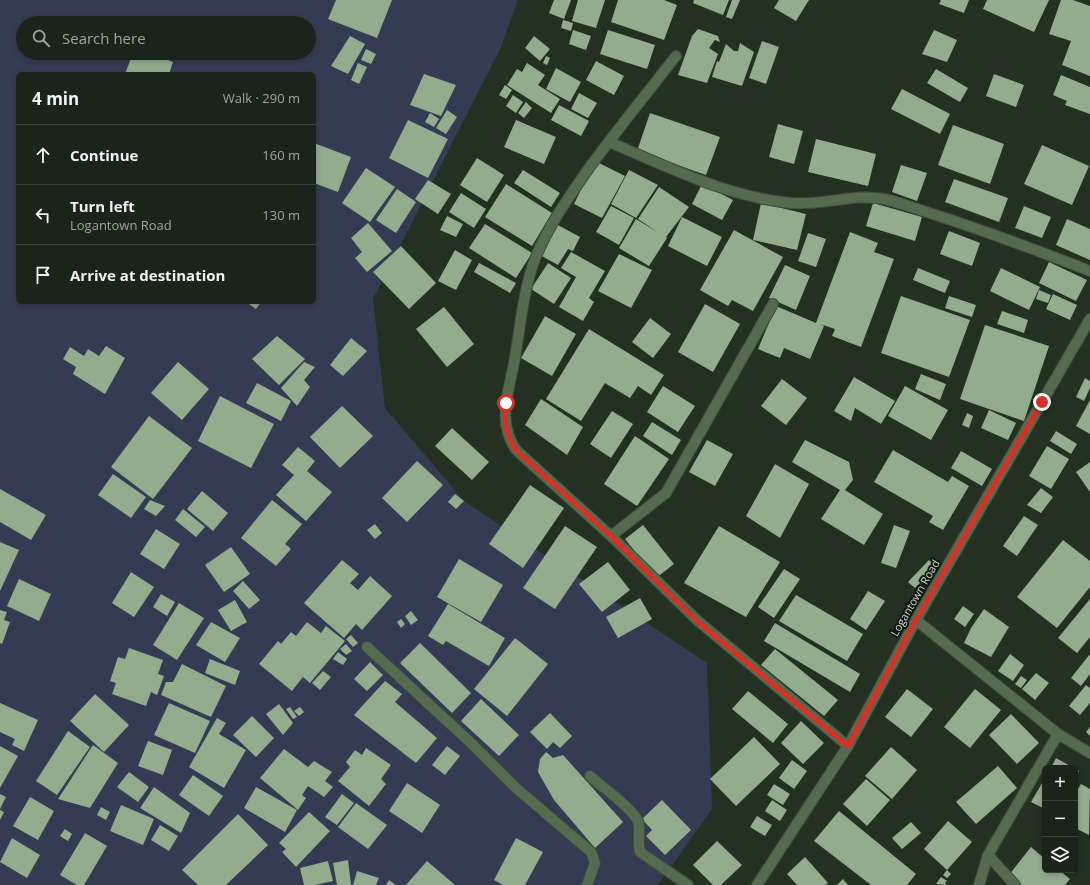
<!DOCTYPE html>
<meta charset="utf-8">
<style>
body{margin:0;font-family:"Open Sans",sans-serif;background:#283027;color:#f1f3f6}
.controls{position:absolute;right:12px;bottom:12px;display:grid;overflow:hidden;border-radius:6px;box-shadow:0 2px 6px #0003}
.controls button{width:36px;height:36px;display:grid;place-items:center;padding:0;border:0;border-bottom:1px solid #394139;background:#1b241a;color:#f1f3f6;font:20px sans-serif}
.stop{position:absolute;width:12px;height:12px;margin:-9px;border:3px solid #d93025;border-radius:50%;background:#fff}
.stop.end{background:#d93025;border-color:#fff;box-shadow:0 1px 4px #0008}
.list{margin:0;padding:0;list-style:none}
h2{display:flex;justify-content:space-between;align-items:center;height:52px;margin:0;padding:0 16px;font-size:17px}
h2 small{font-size:13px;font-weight:400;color:#a0a4a2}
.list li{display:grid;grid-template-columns:26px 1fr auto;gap:12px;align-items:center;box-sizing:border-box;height:60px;padding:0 16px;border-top:1px solid #394139}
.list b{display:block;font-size:15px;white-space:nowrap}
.list p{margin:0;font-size:13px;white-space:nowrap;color:#a0a4a2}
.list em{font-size:13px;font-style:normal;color:#a0a4a2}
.icon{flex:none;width:22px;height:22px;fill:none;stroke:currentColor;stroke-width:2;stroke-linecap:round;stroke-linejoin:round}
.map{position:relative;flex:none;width:1090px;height:885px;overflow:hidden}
.search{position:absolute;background:#1b241a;box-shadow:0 2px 6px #0003;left:16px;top:16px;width:300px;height:44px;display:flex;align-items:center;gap:10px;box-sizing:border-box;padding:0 14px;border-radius:22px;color:#a0a4a2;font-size:15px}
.panel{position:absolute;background:#1b241a;box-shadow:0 2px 6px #0003;left:16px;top:72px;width:300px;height:232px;border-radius:6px}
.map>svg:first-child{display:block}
</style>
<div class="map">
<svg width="1090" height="885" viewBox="0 0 1090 885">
<rect width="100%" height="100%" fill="#243022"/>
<path fill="#353b52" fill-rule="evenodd" d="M0 0H518L501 47 373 299 385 408 464 501 707 663 712 809 658 885H0ZM23 23H309V53H23ZM18 74H314V302H18Z"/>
<path fill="#93ac8e" d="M336 0H392L377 38 328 19Z
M554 0H571L564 19 549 13Z
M578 0H605L596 28 572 21Z
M618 0H664L677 5 664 40 611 22Z
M694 0H729L723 15 693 3Z
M732 0H740L732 19 726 17Z
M779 0H809L796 21 774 8Z
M941 0H969L964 13 939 4Z
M987 0H1049L1034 32 983 9Z
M1061 0H1073L1090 6V76L1062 65 1071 41 1049 34Z
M563 20 573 23 571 31 561 28Z
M698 29 718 36 720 42 715 40 709 48 718 54 707 83 678 75 692 36Z
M573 30 591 36 586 50 569 44Z
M608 30 655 45 647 69 600 54Z
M934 30 957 40 947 62 922 54Z
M350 36 365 44 348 74 331 66Z
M534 36 550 49 540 61 525 48Z
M762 41 779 47 766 84 749 78Z
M740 43 754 52 742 86 712 77 717 61 719 62 726 44 734 51H738Z
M366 49 376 54 371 64 361 60Z
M133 53H150L173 62 169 74H125Z
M546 56 550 58 547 65 543 63Z
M596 61 624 76 614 95 586 80Z
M358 63 367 67 359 84 351 80Z
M527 63 545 75 538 85 560 99 551 113 507 85 517 69 522 72Z
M556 68 581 82 570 102 546 89Z
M936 69 968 88 960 102 927 83Z
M424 74 456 85 441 116 410 105Z
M994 74 1024 85 1016 107 986 96Z
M1061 75 1090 87V114L1065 105 1067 101 1053 95Z
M505 85 512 90 506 99 499 95Z
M902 89 950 114 940 134 891 109Z
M579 93 597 103 588 118 571 109Z
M513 95 523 102 516 113 506 106Z
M526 102 532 108 524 118 518 113Z
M559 105 589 121 581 136 551 120Z
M447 110 457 117 446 134 436 128Z
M430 113 439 119 434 127 425 122Z
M650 113 720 137 706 175 637 151Z
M408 120 448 139 428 178 389 158Z
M516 120 556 137 544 164 504 147Z
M778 124 803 131 794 164 769 157Z
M953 125 1004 144 990 184 938 165Z
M816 139 876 154 868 186 808 172Z
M314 143 351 157 338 192 314 183Z
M1042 145 1089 166 1072 205 1024 184Z
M477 158 504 175 487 202 460 185Z
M595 161 625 176 602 218 574 204Z
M901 165 927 173 917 201 892 192Z
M366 168 395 187 370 222 342 203Z
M523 170 560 193 551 207 514 183Z
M629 170 658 185 636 218 611 204Z
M954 179 1008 198 999 222 945 202Z
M428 180 451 194 438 214 415 199Z
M506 184 552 213 532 246 485 217Z
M702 184 733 200 722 220 692 204Z
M659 187 689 207 666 237 667 238 649 266 619 248 636 219 659 233 638 219Z
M397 189 416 202 396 233 376 220Z
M461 193 486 209 474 228 449 212Z
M761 203 806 214 797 250 753 240Z
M873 203 922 217 915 241 866 226Z
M611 206 634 218 619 245 596 232Z
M1024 206 1051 217 1042 238 1015 228Z
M447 216 463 224 456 237 440 230Z
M682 217 722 237 707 266 668 246Z
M1067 219 1090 229V260L1056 245Z
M368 223 392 251 367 272 355 258 362 252 351 238Z
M485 224 532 253 516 278 469 248Z
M556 224 580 237 573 251 568 249 558 265 540 255Z
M734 230 783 257 753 311 732 300 728 306 700 290Z
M949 231 980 243 972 266 940 254Z
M850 232 878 243 874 252 894 259 861 347 832 336 835 329 820 324 824 326 810 359 784 348 780 358 758 349 776 306 816 323Z
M808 233 826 239 816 267 798 261Z
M401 246 436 283 409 309 373 272Z
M455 250 472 260 456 290 438 281Z
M571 252 605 271 589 298 594 302 583 321 559 307 576 277 561 268Z
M619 254 652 270 631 308 598 291Z
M1049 262 1087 280 1076 301 1039 283Z
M479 263 516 283 510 293 474 272Z
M548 263 571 278 554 304 531 289Z
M785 265 810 276 796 310 769 298Z
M918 268 950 281 945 293 913 280Z
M1001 268 1040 287 1029 310 990 291Z
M1039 290 1051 295 1048 303 1036 299Z
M1053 294 1077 305 1070 320 1046 309Z
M901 296 970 320 949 377 881 353Z
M949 296 976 305 972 317 945 308Z
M246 302H261L256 309Z
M705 304 740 324 713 372 678 352Z
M444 307 474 344 447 367 416 329Z
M1002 311 1028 320 1024 333 997 324Z
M545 316 576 334 552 376 521 358Z
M650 318 671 334 653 358 632 342Z
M985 325 1049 346 1024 421 960 399Z
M589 329 664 375 651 395 638 386 630 398 605 383 581 421 546 399Z
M277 336 305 359 279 385 252 359Z
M351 338 367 351 343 376 330 365Z
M106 346 125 358 105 394 73 374 76 367 63 359 70 347 84 356 88 349 99 356Z
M178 362 209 389 182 420 151 393Z
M304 362 315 367 304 380 310 387 297 406 281 388Z
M921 374 946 384 940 400 915 389Z
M854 377 895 401 881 424 855 408 851 421 834 411Z
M1085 378 1090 381V388L1084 401 1076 397Z
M782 379 807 398 786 425 761 406Z
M257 383 291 401 281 421 246 403Z
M663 386 695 406 678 432 647 412Z
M905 386 948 410 931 440 888 416Z
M220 396 274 424 251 468 198 441Z
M541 399 583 427 567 455 525 425Z
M1090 400V434L1076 426Z
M342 406 373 436 340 468 310 437Z
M989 410 1016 423 1008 440 981 428Z
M612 411 633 424 611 458 590 444Z
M967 413 973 416 969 428 962 425Z
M149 416 192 448 153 499 111 467Z
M652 422 681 440 672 455 643 436Z
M452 428 489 462 472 480 435 446Z
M1056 431 1077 444 1071 454 1050 441Z
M635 436 669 459 637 506 604 484Z
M707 440 733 454 715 486 689 472Z
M805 440 849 462 853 480 845 490 883 514 864 545 821 519 840 490 792 462Z
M1047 446 1069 459 1051 489 1029 476Z
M298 447 315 461 307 471 332 492 306 521 276 495 294 475 282 465Z
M893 450 948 482 952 476 969 486 943 530 929 522 933 516 874 482Z
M961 451 992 469 982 486 951 468Z
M417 461 443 485 407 522 382 498Z
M1090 462V492L1076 472Z
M775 464 809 484 780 538 746 516Z
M113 474 146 497 131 518 98 495Z
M530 485 564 508 523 568 489 544Z
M1041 488 1053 497 1041 513 1027 505Z
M0 489 46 515 31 540 0 522Z
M202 491 228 513 213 531 187 509Z
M455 494 464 501 456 509 448 502Z
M150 500 165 506 156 516 144 509Z
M272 500 302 524 285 544 291 549 276 566 241 538Z
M183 509 205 527 196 537 175 520Z
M1024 516 1038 525 1017 556 1003 546Z
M375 524 382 533 375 539 367 530Z
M643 525 674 564 656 578 625 539Z
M894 525 910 531 896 568 881 563Z
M565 526 597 547 555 609 523 588Z
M719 526 780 562 746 617 684 583Z
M156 529 180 544 164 569 140 554Z
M1063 540 1090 561V587L1057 628 1017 597Z
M0 542 19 550 0 591Z
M231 547 250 574 224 592 205 565Z
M459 559 503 585 481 622 437 597Z
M342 560 359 574 350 583 358 590 370 576 392 596 362 630 356 624 344 638 304 603Z
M929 560 936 566 915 588 908 582Z
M608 562 630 590 602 612 579 584Z
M784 569 800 579 774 618 758 607Z
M131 572 154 587 134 617 112 603Z
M19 579 51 594 39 621 7 606Z
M243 581 260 600 249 609 233 591Z
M868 591 885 601 866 630 850 619Z
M161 594 175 602 167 616 153 607Z
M796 595 863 634 847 661 779 621Z
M640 598 652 619 618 638 606 617Z
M1090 599V637L1077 653 1058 638Z
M235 600 247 622 231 631 218 610Z
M179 603 204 618 177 660 153 645Z
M448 604 505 638 489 666 446 641 443 645 428 636Z
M963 606 974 614 965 627 954 619Z
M984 609 1009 627 991 657 964 643 971 628Z
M0 610 7 612 4 620 10 622 2 644 0 643Z
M411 611 418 620 411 625 405 616Z
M401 619 405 624 401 628 397 622Z
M211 622 240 638 225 662 196 645Z
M307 622 321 633 326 626 345 641 310 683 303 677 292 691 259 664 278 641 281 644 291 632 296 636Z
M775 623 860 674 850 692 764 641Z
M351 635 358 643 353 647 346 639Z
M515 638 548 664 507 716 474 689Z
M420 643 471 693 452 713 400 663Z
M346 644 352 651 346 655 340 649Z
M129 648 163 660 158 674 164 676 157 695 151 692 146 706 112 694 116 683 110 681 118 657 125 659Z
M775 649 838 700 824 716 761 665Z
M338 652 347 659 343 665 333 659Z
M1010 654 1024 665 1013 681 998 671Z
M1090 654V674L1081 686 1071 678Z
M210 659 240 671 235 685 205 673Z
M370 662 383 675 367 691 354 679Z
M182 664 226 686 211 717 161 695 166 682H173Z
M323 671 331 677 320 690 312 683Z
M1036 673 1049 683 1035 700 1022 689Z
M1021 676 1027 680 1021 688 1015 684Z
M385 681 402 694 395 702 437 738 416 763 354 715Z
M1086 685 1090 688V703L1080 715 1069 706Z
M907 689 933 709 911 737 885 717Z
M975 689 1001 710 970 748 944 727Z
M748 691 788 724 773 743 732 709Z
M95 694 129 725 104 752 70 721Z
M481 699 519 735 499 756 461 721Z
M0 703 38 720 24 751 12 745 15 739 0 732Z
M169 703 210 721 195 753 154 735Z
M279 704 293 723 283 735 266 714Z
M290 707 297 717 293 719 286 709Z
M300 707 304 712 299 716 294 711Z
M550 713 572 736 560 748 553 742 547 749 530 732Z
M1011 714 1039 743 1017 764 989 735Z
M252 716 274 738 256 757 233 735Z
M217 718 226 723 219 734 246 750 224 788 189 767Z
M801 721 824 743 803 764 781 743Z
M1090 727V736L1086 732Z
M68 731 90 747 57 795 36 781Z
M754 737 780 764 736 806 710 779Z
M148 741 172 750 163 775 138 766Z
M93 745 118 763 90 808 58 799Z
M0 746 18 756 0 788Z
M447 746 460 756 445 775 432 765Z
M891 747 917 770 892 799 865 776Z
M366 748 391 765 381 779 386 784 369 806 338 781 350 767 346 762 355 750 362 755Z
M284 749 308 767 314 761 332 772 325 781 333 787 324 797 308 786 302 795 306 798 298 810 260 778Z
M546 752 553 758 563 755 623 822 595 848 554 800 538 772 540 759Z
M1056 758 1074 768H1051Z
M792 760 807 771 794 789 779 778Z
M998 766 1017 788 976 824 956 802Z
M1075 769 1079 771 1075 778Z
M129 772 149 787 138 802 117 787Z
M193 775 223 796 209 816 179 795Z
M1045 778V809L1031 802Z
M866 779 890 800 867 826 843 804Z
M407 783 440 805 422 833 389 811Z
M774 784 790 794 783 805 767 795Z
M1081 784 1090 789 1089 835 1075 828V794Z
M154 787 190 813 181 833 140 808Z
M256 787 297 810 285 832 244 808Z
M0 794 6 797 0 809Z
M342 794 354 803 337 825 325 817Z
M30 797 54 811 38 840 13 826Z
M662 800 691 830 665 855 646 836 652 830 642 819Z
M772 800 787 810 780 821 765 811Z
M356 803 387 825 368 849 338 827Z
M121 805 154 819 143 845 110 831Z
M101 807 110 812 106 820 97 815Z
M0 810 4 812 0 820Z
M839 811 916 874 907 885H871L814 841Z
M309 812 330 831 296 867 282 852 286 849 279 843Z
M238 814 268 845 226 885H198L182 870Z
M757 816 772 825 765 836 750 827Z
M948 821 972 842 947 870 924 849Z
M911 822 921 833 902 849 892 838Z
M160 825 178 836 169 851 151 840Z
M65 829 72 834 68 841 60 836Z
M85 833 107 846 84 885H77L60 875Z
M12 838 40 855 27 878 0 862Z
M516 838 543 852 525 885H503L494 880Z
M717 841 742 865 721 885H713L693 865Z
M1031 847 1045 859V870H1059L1070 879 1065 885H1022L1009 875Z
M805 857 828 883 825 885H797L787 874Z
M348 860 351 885H337L333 863Z
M328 861 333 881 315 885H304L300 868Z
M427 861 455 885H406Z
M947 870 951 874 947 878 943 875Z
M357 871 379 878 376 885H353Z
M941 877 947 881 945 883 947 885 936 884Z
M843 879 848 885H837Z
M389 880 396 885H386Z"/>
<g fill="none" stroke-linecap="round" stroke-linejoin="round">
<g stroke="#404b3e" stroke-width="12">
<path id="minor" d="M676 56C647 93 617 130 589 168 569 197 548 226 535 259 523 290 520 330 514 363 508 394 497 422 516 450L611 536 698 621 848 746
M609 142C668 167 727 197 791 203 823 206 854 193 884 199 902 203 919 210 936 215 988 232 1039 251 1090 271
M611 536 666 493 773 304
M916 620 1058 734 1090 753
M367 647 470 742 516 788 591 852 595 863 587 885
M590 776C602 787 632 808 638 821 641 829 637 841 640 852L688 885
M988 855 1015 885
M979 885 988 855 1058 734"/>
</g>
<g stroke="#404b3e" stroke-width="12">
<path id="tertiary" d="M757 885 848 746 916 620 1090 319"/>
</g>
<use href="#minor" stroke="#546b50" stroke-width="10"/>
<use href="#tertiary" stroke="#546b50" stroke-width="10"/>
</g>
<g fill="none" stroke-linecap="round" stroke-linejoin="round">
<path stroke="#d93025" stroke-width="5" d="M506 403C504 422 505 434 516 450L611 536 698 622 848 746 916 620 1042 402"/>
</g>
<g text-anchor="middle" stroke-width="4" stroke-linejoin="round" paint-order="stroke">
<g font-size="11" fill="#d0d8cf" stroke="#111610">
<text transform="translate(915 598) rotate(-60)" y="4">Logantown Road</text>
</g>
</g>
</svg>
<div class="controls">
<button>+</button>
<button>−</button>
<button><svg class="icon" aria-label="layers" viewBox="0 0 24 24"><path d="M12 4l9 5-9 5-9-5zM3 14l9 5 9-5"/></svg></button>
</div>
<div class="stop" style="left:506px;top:403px"></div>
<div class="stop end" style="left:1042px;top:402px"></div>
<div class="search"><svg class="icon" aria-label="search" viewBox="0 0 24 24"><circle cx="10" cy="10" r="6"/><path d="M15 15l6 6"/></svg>Search here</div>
<section class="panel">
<h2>4 min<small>Walk · 290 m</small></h2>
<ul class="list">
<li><svg class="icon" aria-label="ahead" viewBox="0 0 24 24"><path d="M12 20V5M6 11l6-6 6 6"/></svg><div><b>Continue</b></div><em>160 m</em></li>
<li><svg class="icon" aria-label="left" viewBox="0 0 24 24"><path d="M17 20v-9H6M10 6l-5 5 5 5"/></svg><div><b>Turn left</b><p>Logantown Road</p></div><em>130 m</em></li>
<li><svg class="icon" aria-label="arrive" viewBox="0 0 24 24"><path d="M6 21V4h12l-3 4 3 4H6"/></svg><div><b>Arrive at destination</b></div></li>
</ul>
</section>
</div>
